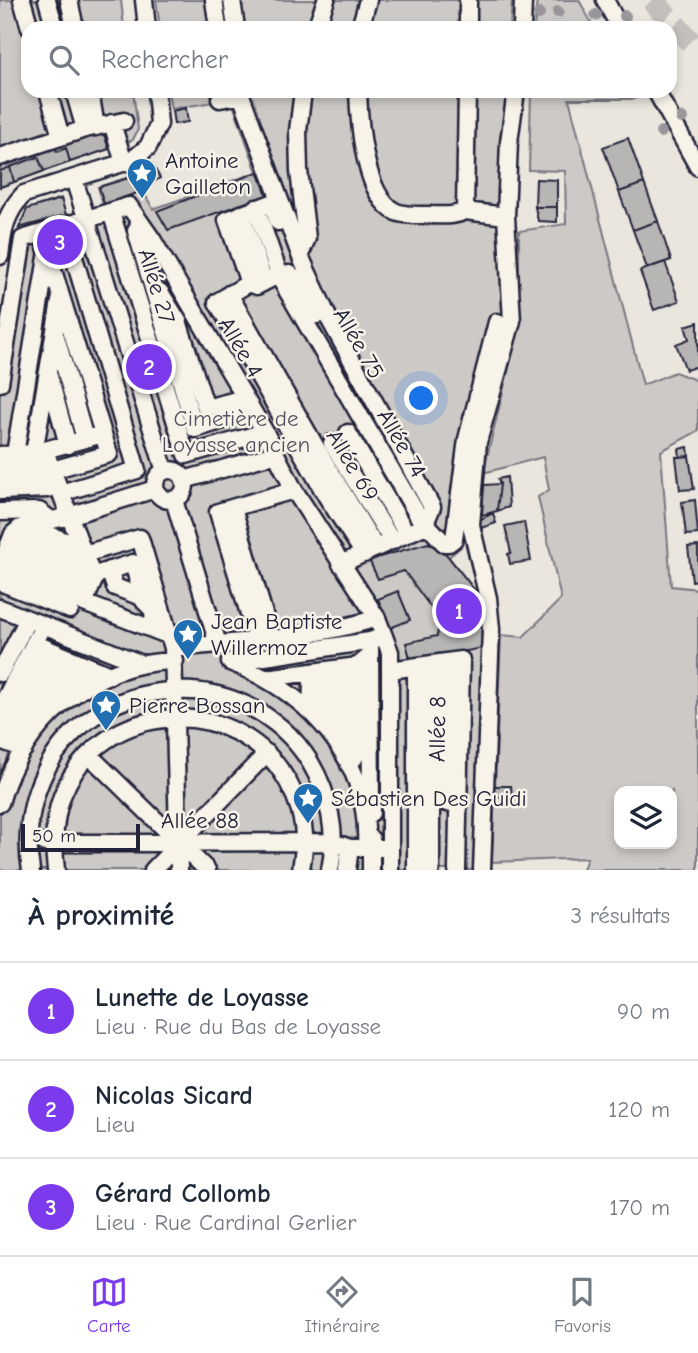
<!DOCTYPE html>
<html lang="fr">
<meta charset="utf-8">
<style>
body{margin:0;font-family:"Comic Neue",sans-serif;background:#f2f2f3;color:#1f2937}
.controls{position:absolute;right:21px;bottom:21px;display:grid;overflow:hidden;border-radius:14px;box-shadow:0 4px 10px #0003}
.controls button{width:63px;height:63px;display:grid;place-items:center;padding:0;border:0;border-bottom:2px solid #e0e1e3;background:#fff;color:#1f2937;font:35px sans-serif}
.scale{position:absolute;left:21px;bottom:18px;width:119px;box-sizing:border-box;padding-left:7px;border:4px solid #22223b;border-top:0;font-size:19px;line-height:24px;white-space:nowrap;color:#22223b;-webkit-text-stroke:5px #f7f3e8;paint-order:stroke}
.you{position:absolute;left:422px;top:399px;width:24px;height:24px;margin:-18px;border:5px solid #fff;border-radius:50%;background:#1a73e8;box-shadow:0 0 0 10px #1a73e833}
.badge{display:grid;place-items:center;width:46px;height:46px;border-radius:50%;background:#7c3aed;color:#fff;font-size:23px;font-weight:700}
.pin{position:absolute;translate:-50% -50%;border:4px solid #fff;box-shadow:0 2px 7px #0006}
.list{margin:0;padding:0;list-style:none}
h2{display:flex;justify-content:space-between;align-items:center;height:91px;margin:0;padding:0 28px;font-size:30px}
h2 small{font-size:23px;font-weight:400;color:#747a83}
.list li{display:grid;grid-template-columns:46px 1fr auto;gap:21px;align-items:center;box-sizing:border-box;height:98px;padding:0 28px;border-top:2px solid #e0e1e3}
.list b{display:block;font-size:26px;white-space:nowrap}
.list p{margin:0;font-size:23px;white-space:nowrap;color:#747a83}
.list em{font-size:23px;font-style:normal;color:#747a83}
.icon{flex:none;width:38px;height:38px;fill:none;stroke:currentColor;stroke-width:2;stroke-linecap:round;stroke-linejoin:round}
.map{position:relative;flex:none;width:698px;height:870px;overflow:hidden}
.search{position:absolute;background:#fff;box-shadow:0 4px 10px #0003;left:21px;right:21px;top:21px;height:77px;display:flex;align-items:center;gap:18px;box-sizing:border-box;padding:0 24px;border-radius:21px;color:#747a83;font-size:26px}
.sheet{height:385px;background:#fff}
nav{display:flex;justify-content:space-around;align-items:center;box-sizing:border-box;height:98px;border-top:2px solid #e0e1e3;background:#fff;font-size:19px;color:#747a83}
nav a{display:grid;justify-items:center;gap:4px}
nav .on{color:#7c3aed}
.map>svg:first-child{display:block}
</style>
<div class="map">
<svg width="698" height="870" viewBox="0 0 698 870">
<rect width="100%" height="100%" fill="#eae6de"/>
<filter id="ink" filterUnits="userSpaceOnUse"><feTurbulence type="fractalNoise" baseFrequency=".0143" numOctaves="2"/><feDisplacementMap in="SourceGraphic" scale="14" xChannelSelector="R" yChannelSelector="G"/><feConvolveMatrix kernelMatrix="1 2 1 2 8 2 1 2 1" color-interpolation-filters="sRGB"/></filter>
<g filter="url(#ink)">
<path fill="#cdc9c6" stroke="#787680" stroke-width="2" fill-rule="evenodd" d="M0 0H121L124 28H28V91H133L138 129 133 140 0 187Z
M156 0H512L510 28H160Z
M537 0H579L594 28H534Z
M168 91H507L500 232 504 323 473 440 461 547 449 557 484 602 475 870H0V347L19 228 27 209 61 198 66 215 103 204 98 187 132 176 136 191 142 189 153 209 257 172 231 99 171 109Z
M531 91H629L634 99H569L643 385 675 372 698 381V431L661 451 671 586 698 589V870H583L587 858 492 862 501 635 523 637 561 599 538 497 549 490 543 457 483 473 519 327V231L566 224 565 171 529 170ZM619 791H672V844H619Z"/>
<path fill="#b8b6b5" stroke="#22223b" stroke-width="2" d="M186 108 188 122 174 124 172 111Z
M102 129 109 149 70 162 66 148 57 152 55 146Z
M628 138 644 183 619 192 603 147Z
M55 146 57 152 66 148 70 162 44 171 36 153Z
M38 157 44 171 14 182 10 167Z
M152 164 160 178 152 183 144 168Z
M10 167 14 182 0 187V171Z
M258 172 267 195 168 230 157 211Z
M132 177 137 193 104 204 99 187Z
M536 179 557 180V207H535Z
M644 183 658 221 633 230 619 192Z
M61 199 66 215 19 228 27 209Z
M535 207H557V222L538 221Z
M658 221 671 260 647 268 633 230Z
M665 262 679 301 654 310 640 271Z
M698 322V366L686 370 676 344 689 339 685 326Z
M688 447 689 456 680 457 679 449Z
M689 456 694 489 680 490 676 457Z
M507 477 509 507 497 511 500 484 498 479Z
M500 484 497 511 482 515 484 485Z
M695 500 698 534 686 535 682 502Z
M493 513 496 523 481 528 479 520Z
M524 522 531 561 510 564 508 554 511 553 505 526Z
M428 543 446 554 484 602 482 648 411 662 406 643 437 636 440 620 404 571 378 579 369 560Z
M698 546V580L692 581 688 547Z
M398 591 410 620 390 628 378 599Z
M492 786H511L512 796 491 797Z"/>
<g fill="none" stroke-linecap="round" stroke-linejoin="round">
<path stroke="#c2bfbd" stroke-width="23" stroke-dasharray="23 11" stroke-linecap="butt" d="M652 0 698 50"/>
<g stroke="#22223b" stroke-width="21">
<path id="minor" d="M22 0 30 28
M47 0 55 28
M69 0 75 28
M144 0 147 28
M214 0 218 28
M232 0 236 28
M605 0 620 28
M316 28 326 0
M360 28 368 0
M468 28V0
M522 28 523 0
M48 91 61 137
M74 91 85 129
M90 91 96 127
M358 91C359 121 364 197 396 212 406 216 418 215 428 215 442 215 453 217 465 211
M467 91 465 211 506 216
M656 91 698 167
M220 99 241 95 302 260 327 315 432 507 424 526 341 564
M112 123 124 163
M0 157 85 129 124 121
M74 179 165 471
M256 208 277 268
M111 212 186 455 265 432
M241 214 262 275
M140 222 136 231 195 429 252 411
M278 222 272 203 227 220 249 283 257 286 278 275 290 274 297 280 317 315
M300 255 307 238 299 171 298 131 303 91
M0 256C3 231 5 213 24 194L132 160 148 147 159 124 156 91
M278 275 424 526
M256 279 217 302 327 497 364 554
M160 292 178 321 206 408 244 398
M229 294 318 451 376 548
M56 337 85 439
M49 376 68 445
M0 383 23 239 129 206 152 239 265 432 294 490 377 618 390 652V870
M348 433 407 534
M332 443 392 541
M45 451 94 580 84 603 170 636
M34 453 60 301
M15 454 47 257
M0 455 34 453 103 434 42 234
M0 466 41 465
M155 485a15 15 0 1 1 30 0a15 15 0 1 1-30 0Z
M52 470 109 454 103 434
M0 479 45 476
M184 480 275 454
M0 491 48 489
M61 493 137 470 65 227
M174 500 218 644
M233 508 271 638
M0 512 39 511 51 520
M27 526 70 543
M424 526 430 528 444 543H449L454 539 467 439 497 322
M13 534 78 559
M8 546 83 575
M84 554 140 538 173 648 179 870
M0 556 79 587
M0 568 13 534 20 528 69 516 155 489
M0 569 75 599
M109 570 115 587 144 598
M92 576 133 563 144 601 153 610 154 624
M0 582 70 610
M0 608 142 664
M257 640 218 512 294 490
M34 643 110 675
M173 648C239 642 315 638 377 618
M36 660 93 683
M230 662C309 693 371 758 366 848
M232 662 370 641
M416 667V870
M390 670 461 660 457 870
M429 671 447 673V803
M431 671V870
M29 672 77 692
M0 673 28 619
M266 678 358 666 370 656
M22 685 63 702
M15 698 51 713
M0 708 44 625
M311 711 312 683
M8 712 40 724
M1 724 31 736
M326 728V681
M0 740 24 749
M340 749 341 678
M89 755 207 870
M349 765 355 757 356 667
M0 803C21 723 91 662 175 661
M371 813 370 641 384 636
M371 839V870
M45 843 333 842 350 848H390
M31 870C26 844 29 815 37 791 78 670 244 656 310 762 329 794 338 834 330 870
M56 870C53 845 53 821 62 796 100 698 238 692 288 782 298 800 305 823 304 844 304 852 302 861 301 870
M153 870 267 753
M347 870 350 848
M482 870 491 629 488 598 471 525 478 442 512 321 506 216 509 142 516 91"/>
</g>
<use href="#minor" stroke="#f7f3e8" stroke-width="16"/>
</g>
<g fill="#98969b">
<circle cx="558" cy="12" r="6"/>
<circle cx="539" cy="14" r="6"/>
<circle cx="596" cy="15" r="6"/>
<circle cx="625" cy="16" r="6"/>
<circle cx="682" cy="118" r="6"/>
<circle cx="661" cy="132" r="6"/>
</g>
</g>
<defs>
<g id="sight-pin" transform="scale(1.575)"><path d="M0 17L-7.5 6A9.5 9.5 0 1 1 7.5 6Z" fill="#1f6fb2" stroke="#f7f3e8"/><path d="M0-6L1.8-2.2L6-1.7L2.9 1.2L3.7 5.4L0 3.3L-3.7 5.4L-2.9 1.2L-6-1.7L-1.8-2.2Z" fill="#fff"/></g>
</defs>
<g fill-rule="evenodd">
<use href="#sight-pin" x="142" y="173"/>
<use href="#sight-pin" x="188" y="634"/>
<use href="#sight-pin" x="106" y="705"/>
<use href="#sight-pin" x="308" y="798"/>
</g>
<g text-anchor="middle" stroke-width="5" stroke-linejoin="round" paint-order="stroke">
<g font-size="23" fill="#22223b" stroke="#f7f3e8" text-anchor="start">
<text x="165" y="168">Antoine<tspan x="165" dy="26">Gailleton</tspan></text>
<text x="211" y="629">Jean Baptiste<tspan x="211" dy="26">Willermoz</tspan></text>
<text x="129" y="713">Pierre Bossan</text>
<text x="331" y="806">Sébastien Des Guidi</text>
</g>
<g font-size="23" fill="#22223b" stroke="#f7f3e8">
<text transform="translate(157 286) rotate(73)" y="8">Allée 27</text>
<text transform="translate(359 343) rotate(60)" y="8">Allée 75</text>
<text transform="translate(241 347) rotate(60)" y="8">Allée 4</text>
<text transform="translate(402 443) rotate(60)" y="8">Allée 74</text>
<text transform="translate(353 465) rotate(59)" y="8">Allée 69</text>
<text transform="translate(437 729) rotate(-89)" y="8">Allée 8</text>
<text x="200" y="828">Allée 88</text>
</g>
<g font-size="23" fill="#555465" stroke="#f7f3e8">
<text x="236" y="426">Cimetière de<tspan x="236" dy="26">Loyasse ancien</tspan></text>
</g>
</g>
</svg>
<div class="controls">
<button><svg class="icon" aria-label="layers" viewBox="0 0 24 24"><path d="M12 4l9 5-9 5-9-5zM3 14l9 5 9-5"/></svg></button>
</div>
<div class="scale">50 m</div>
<div class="you"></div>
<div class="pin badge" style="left:459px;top:611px">1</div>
<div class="pin badge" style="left:149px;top:367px">2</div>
<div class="pin badge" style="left:60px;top:242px">3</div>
<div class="search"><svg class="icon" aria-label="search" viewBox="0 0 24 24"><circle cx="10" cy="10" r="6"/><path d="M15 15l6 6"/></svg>Rechercher</div>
</div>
<section class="sheet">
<h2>À proximité<small>3 résultats</small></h2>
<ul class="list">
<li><span class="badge">1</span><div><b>Lunette de Loyasse</b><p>Lieu · Rue du Bas de Loyasse</p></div><em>90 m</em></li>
<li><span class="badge">2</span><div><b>Nicolas Sicard</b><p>Lieu</p></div><em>120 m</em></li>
<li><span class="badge">3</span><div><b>Gérard Collomb</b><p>Lieu · Rue Cardinal Gerlier</p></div><em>170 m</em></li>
</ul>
</section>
<nav>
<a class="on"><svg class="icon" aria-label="map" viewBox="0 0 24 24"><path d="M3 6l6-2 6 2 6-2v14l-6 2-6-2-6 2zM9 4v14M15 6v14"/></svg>Carte</a>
<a><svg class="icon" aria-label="directions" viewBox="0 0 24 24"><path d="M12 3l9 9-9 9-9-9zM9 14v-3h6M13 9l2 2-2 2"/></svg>Itinéraire</a>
<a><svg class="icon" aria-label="saved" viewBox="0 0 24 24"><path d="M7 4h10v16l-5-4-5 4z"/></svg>Favoris</a>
</nav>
